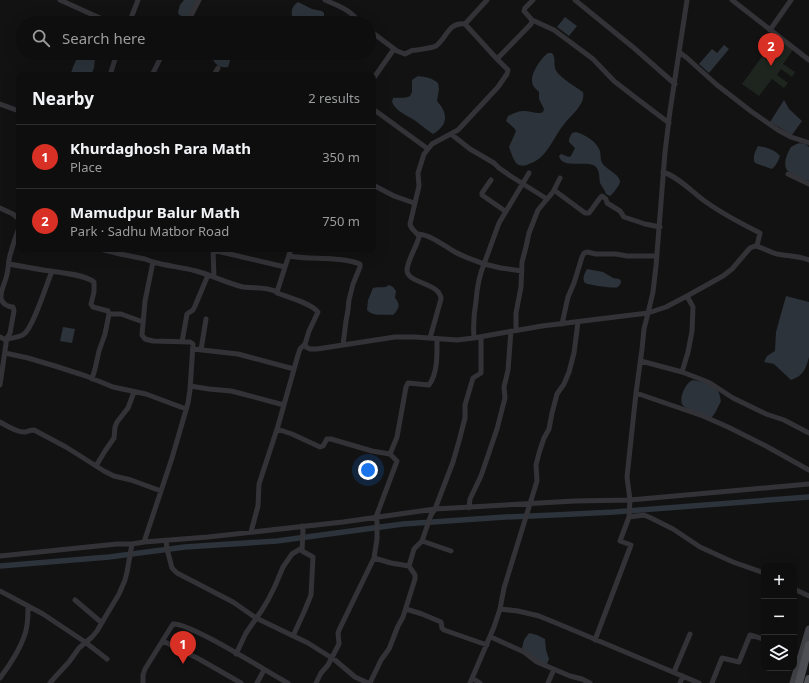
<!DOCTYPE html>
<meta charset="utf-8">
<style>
body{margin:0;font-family:"Noto Sans",sans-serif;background:#171717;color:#f1f3f6}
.controls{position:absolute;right:12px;bottom:12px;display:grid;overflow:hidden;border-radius:8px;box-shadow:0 4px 16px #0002}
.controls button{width:36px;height:36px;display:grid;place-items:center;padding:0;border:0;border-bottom:1px solid #2e2e2e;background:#0e0e0e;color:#f1f3f6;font:20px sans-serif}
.you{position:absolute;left:368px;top:470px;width:14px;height:14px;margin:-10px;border:3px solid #fff;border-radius:50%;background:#1a73e8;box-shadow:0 0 0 6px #1a73e833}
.badge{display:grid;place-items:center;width:26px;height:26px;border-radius:50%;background:#d93025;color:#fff;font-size:13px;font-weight:700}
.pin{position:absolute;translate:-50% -33px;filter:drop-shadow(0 1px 2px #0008)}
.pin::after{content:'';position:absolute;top:21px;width:14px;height:12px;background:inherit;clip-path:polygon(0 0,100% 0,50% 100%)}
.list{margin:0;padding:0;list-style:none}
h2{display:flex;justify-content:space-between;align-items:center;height:52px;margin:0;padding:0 16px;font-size:17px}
h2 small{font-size:13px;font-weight:400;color:#9b9c9e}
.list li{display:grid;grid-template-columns:26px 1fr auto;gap:12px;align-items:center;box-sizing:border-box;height:64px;padding:0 16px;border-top:1px solid #2e2e2e}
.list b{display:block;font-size:15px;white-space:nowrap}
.list p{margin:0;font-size:13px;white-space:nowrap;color:#9b9c9e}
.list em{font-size:13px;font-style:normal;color:#9b9c9e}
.icon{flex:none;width:22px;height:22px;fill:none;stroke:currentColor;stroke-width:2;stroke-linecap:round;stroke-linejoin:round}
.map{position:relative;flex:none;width:809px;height:683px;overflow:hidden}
.search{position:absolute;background:#0e0e0e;box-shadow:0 4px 16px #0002;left:16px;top:16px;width:360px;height:44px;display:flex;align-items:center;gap:10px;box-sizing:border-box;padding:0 14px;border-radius:22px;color:#9b9c9e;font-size:15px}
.panel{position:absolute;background:#0e0e0e;box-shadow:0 4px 16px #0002;left:16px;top:72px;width:360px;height:180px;border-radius:8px}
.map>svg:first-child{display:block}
</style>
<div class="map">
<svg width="809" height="683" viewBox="0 0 809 683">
<rect width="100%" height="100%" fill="#121213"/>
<path fill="#1e251f" d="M777 36 793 49 792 51 783 64 795 72 792 77 781 69 777 75 788 83 784 88 772 79 759 96 742 84Z"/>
<path fill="#2c333a" d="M184 0H197L188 18 179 15 178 12 180 5Z
M298 2 312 9 322 11 324 13V17L322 23H296C290 16 290 7 298 2Z
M565 17 577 26 569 36 557 27Z
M724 45 729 49 709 73 699 64 712 49 717 53Z
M84 53 92 55 95 59 94 68 91 75H70C74 66 75 57 84 53Z
M211 53H232C230 58 230 63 228 67 219 69 212 62 211 53Z
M548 53H552C557 59 552 66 557 72 560 77 577 88 583 92 586 104 571 115 565 123 553 137 548 158 529 164 525 166 520 166 517 164 513 160 511 152 509 147L516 131 514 128 506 121 508 116C514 113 518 111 524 111 531 111 538 115 543 112L544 109 539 99V92C536 89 532 86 532 81 531 73 541 58 548 53Z
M418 76C426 77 432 78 438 83L439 89 437 101C443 108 448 116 443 125 440 129 437 132 433 134 427 130 422 126 417 122 409 116 396 112 392 102L393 98C399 97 404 99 410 96L412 92V80Z
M784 100 789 109 802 121 792 135 770 122Z
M576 132C586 135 597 142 600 151 601 155 600 159 602 163 607 170 618 173 620 181 621 184 613 194 610 196L606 194C605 190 602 187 600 183 599 178 600 171 596 167 588 159 562 170 559 156L561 154 569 157 571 156 575 148 569 142V139L572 133Z
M800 143 805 144 809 147V181C803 179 793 176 788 171 782 166 787 153 791 147 794 145 796 144 800 143Z
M758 146C765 147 776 150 780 156 778 162 776 165 772 169L755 163C752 157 755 152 758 146Z
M587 269 603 272 613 278 619 279 621 281C621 283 620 285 618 287 614 289 591 285 585 283 582 279 584 274 587 269Z
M389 285 393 287 396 291 395 298C401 305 399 309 393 315 384 314 373 317 367 310L368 300 373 288C378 286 384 289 389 285Z
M786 296 809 302V357C806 369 803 376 791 380L774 364 764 362 767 356 775 351 776 332Z
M63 327 75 329 72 343 60 341Z
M693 380C701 382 713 384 718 391 720 394 720 398 721 401L715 413 712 417C706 417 685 410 682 404 679 397 686 382 693 380Z
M529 633 537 635 545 639 546 650 549 659 547 664C539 661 527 655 522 648L524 640Z"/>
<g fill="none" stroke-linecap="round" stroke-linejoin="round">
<path stroke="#2c333a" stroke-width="5.5" d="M0 566 109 557 185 547 277 541 403 524 505 517 554 515 614 512 809 497"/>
<path stroke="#333337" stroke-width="5" d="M60 0 111 23
M325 0C341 7 349 9 360 23
M575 0 634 48 675 84
M732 0 809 60
M131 18 138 0
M532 20 554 30 593 59 614 81 636 98 669 123
M129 23 131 18 145 23
M187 23 199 0
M465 24 487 0
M369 30 397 51 405 54C407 53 409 52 411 51 412 50 416 50 417 50 422 49 432 48 436 46 447 38 448 22 465 24L497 59 508 70 507 74 498 87 458 130 432 144 424 154 418 173 419 186 410 224C411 230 417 232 419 237 416 248 408 259 407 270 407 284 440 282 441 299L430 338
M770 30 791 0
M679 52 687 58 717 85 752 112 778 130 791 137 809 143
M497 59 531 24 532 20 524 11 525 8 533 0
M110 75 117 53
M152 75 163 53
M214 75 218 68
M373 79 394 49
M0 104 19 111
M373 109 428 149
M451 134 470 149 494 163 499 168 512 177 547 199
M663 172C679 177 693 193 706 202 723 214 742 224 760 233L757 246
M788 174 809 184
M491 180 482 193V195L505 211
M373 185 394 196 414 203
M554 190 585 213H589L600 198 602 196 606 199 607 203 620 211 624 217 645 224 660 227
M0 208 13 214 19 219
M418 234C431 235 443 245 455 252 464 257 474 260 484 264 479 276 477 288 476 301 474 313 473 326 474 338
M100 249 120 254 145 259 153 262 145 301 142 335 145 339 153 341 190 342 193 344 190 390 188 403 172 458 144 542
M208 249 285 267
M213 250 214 277
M289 256C311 260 339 256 360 264V267L353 284 349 300 348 310 346 321 343 345
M153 262C167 266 181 267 196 271 211 275 227 283 243 287 256 289 263 286 277 292V293C288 297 311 303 318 312L309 331 305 344 300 349 298 355 278 426 259 484 258 506 251 532
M9 264C20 266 31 268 43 270 56 272 84 274 94 282V292L91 304 93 307 108 311 109 314 105 334 99 351 95 369 92 379
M522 271 501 268 484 264 499 223 529 173
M277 292 285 267 291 249
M109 314H121L143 322
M562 324 568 297 574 283 582 257 584 253 587 252 596 254H616L627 256H657
M516 330V313L521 287 522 262 526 247 529 233 538 210 553 192 560 178
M0 337 6 340V344L0 385
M6 340 10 333 14 311 13 307C8 307 2 304 1 298 0 291 6 281 7 274 9 267 8 259 11 252 13 244 16 236 19 228
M6 340C12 337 19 338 24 334 33 328 47 283 52 271
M182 342 187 314 193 310 195 306 208 275
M305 344 306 347 310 349H317L395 337H415L457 340 474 338 496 334 542 326 648 313 666 307 687 296 723 276 732 269 750 248 755 246C762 247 769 252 777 254 787 256 799 256 809 260
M193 349 238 354 294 369
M201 350 206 319
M5 353 28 358 55 366 86 376 113 387 146 394 186 409
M641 361 682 372 703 380 710 383 733 398 766 414 784 420 809 433
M682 372 688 352 692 331 693 307 687 296
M190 386 209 389 231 391 239 393 284 405
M636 393 703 416 728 427 766 446 809 470
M0 422C5 425 19 433 25 432 29 431 30 430 34 430L66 447 104 471 114 476 131 480 161 491
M277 429 292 434 320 447 323 446 327 439H331L372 451 390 454
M96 466 105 451 114 438 115 427 117 422 128 408 134 392
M469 508 470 499 481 476 497 429 505 398 504 387 508 370 511 331
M629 517 644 515 651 518 673 529 700 547 733 562 764 573
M166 540 167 549 172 568 177 573 233 602 256 618 308 643 335 660 355 677 368 683
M422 541 451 551
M0 556 117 544H132L144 542 208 537 343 522 435 509 575 501 630 500 627 477 636 393 642 349 644 329 648 313 653 292 656 266 665 152 670 111 687 0
M374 558 391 563 409 566
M794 589 809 596
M0 591 43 614 85 642 107 659
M75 600 102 623
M406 609 422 614 441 622 442 628 444 630 487 645
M500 609 518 611 539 616 561 625 699 683
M293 636 304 612 311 595 313 557 302 551 303 530 302 526
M491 637 524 652 537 662 570 676 582 679 590 683
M595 640 631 545 620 541 629 517 630 500 809 484
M163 641 199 659 241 683
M236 654 246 633 262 610 268 600 275 586 283 567 292 554 302 548
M674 672 690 634
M0 678C10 665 25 642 27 625 28 619 28 612 28 606
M472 678 480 683
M50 683 56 676 69 662 79 648 92 637 97 631 107 614 119 594 125 580 127 572 132 544
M143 683V675L145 669 173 624C189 622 269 673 288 683
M257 683 264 670
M316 683 321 673 328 665 339 644 338 633 340 628 374 558 377 539V522L376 517 397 461 390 454 397 437 406 387 408 383 429 385C438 373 437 353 437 339
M370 683 381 660 389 649 398 626 403 617 415 579V575L409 566 414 549 422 541 431 515 435 509 453 462 459 441 465 418V405L473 378 481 373V337
M470 683 494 627 500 609 504 588 537 481 536 465 539 453 544 438 549 429 552 413 557 394 564 384 569 372 574 353 578 322
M548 683 554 669
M680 683 683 676
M712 683 722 658 739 662 750 635 764 639"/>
<path stroke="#414247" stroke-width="7" d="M793 683 809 629"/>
<path stroke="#4f5056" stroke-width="8" d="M799 683 809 645
M808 683 809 679"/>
</g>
</svg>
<div class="controls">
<button>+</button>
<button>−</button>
<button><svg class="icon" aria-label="layers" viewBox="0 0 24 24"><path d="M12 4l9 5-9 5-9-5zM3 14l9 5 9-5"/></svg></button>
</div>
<div class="you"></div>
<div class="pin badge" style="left:183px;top:664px">1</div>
<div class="pin badge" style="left:771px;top:66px">2</div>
<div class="search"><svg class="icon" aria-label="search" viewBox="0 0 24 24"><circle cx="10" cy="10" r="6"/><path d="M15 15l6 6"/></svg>Search here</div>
<section class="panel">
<h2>Nearby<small>2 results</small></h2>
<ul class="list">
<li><span class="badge">1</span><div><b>Khurdaghosh Para Math</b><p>Place</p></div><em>350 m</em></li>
<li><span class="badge">2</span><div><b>Mamudpur Balur Math</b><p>Park · Sadhu Matbor Road</p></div><em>750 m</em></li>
</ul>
</section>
</div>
